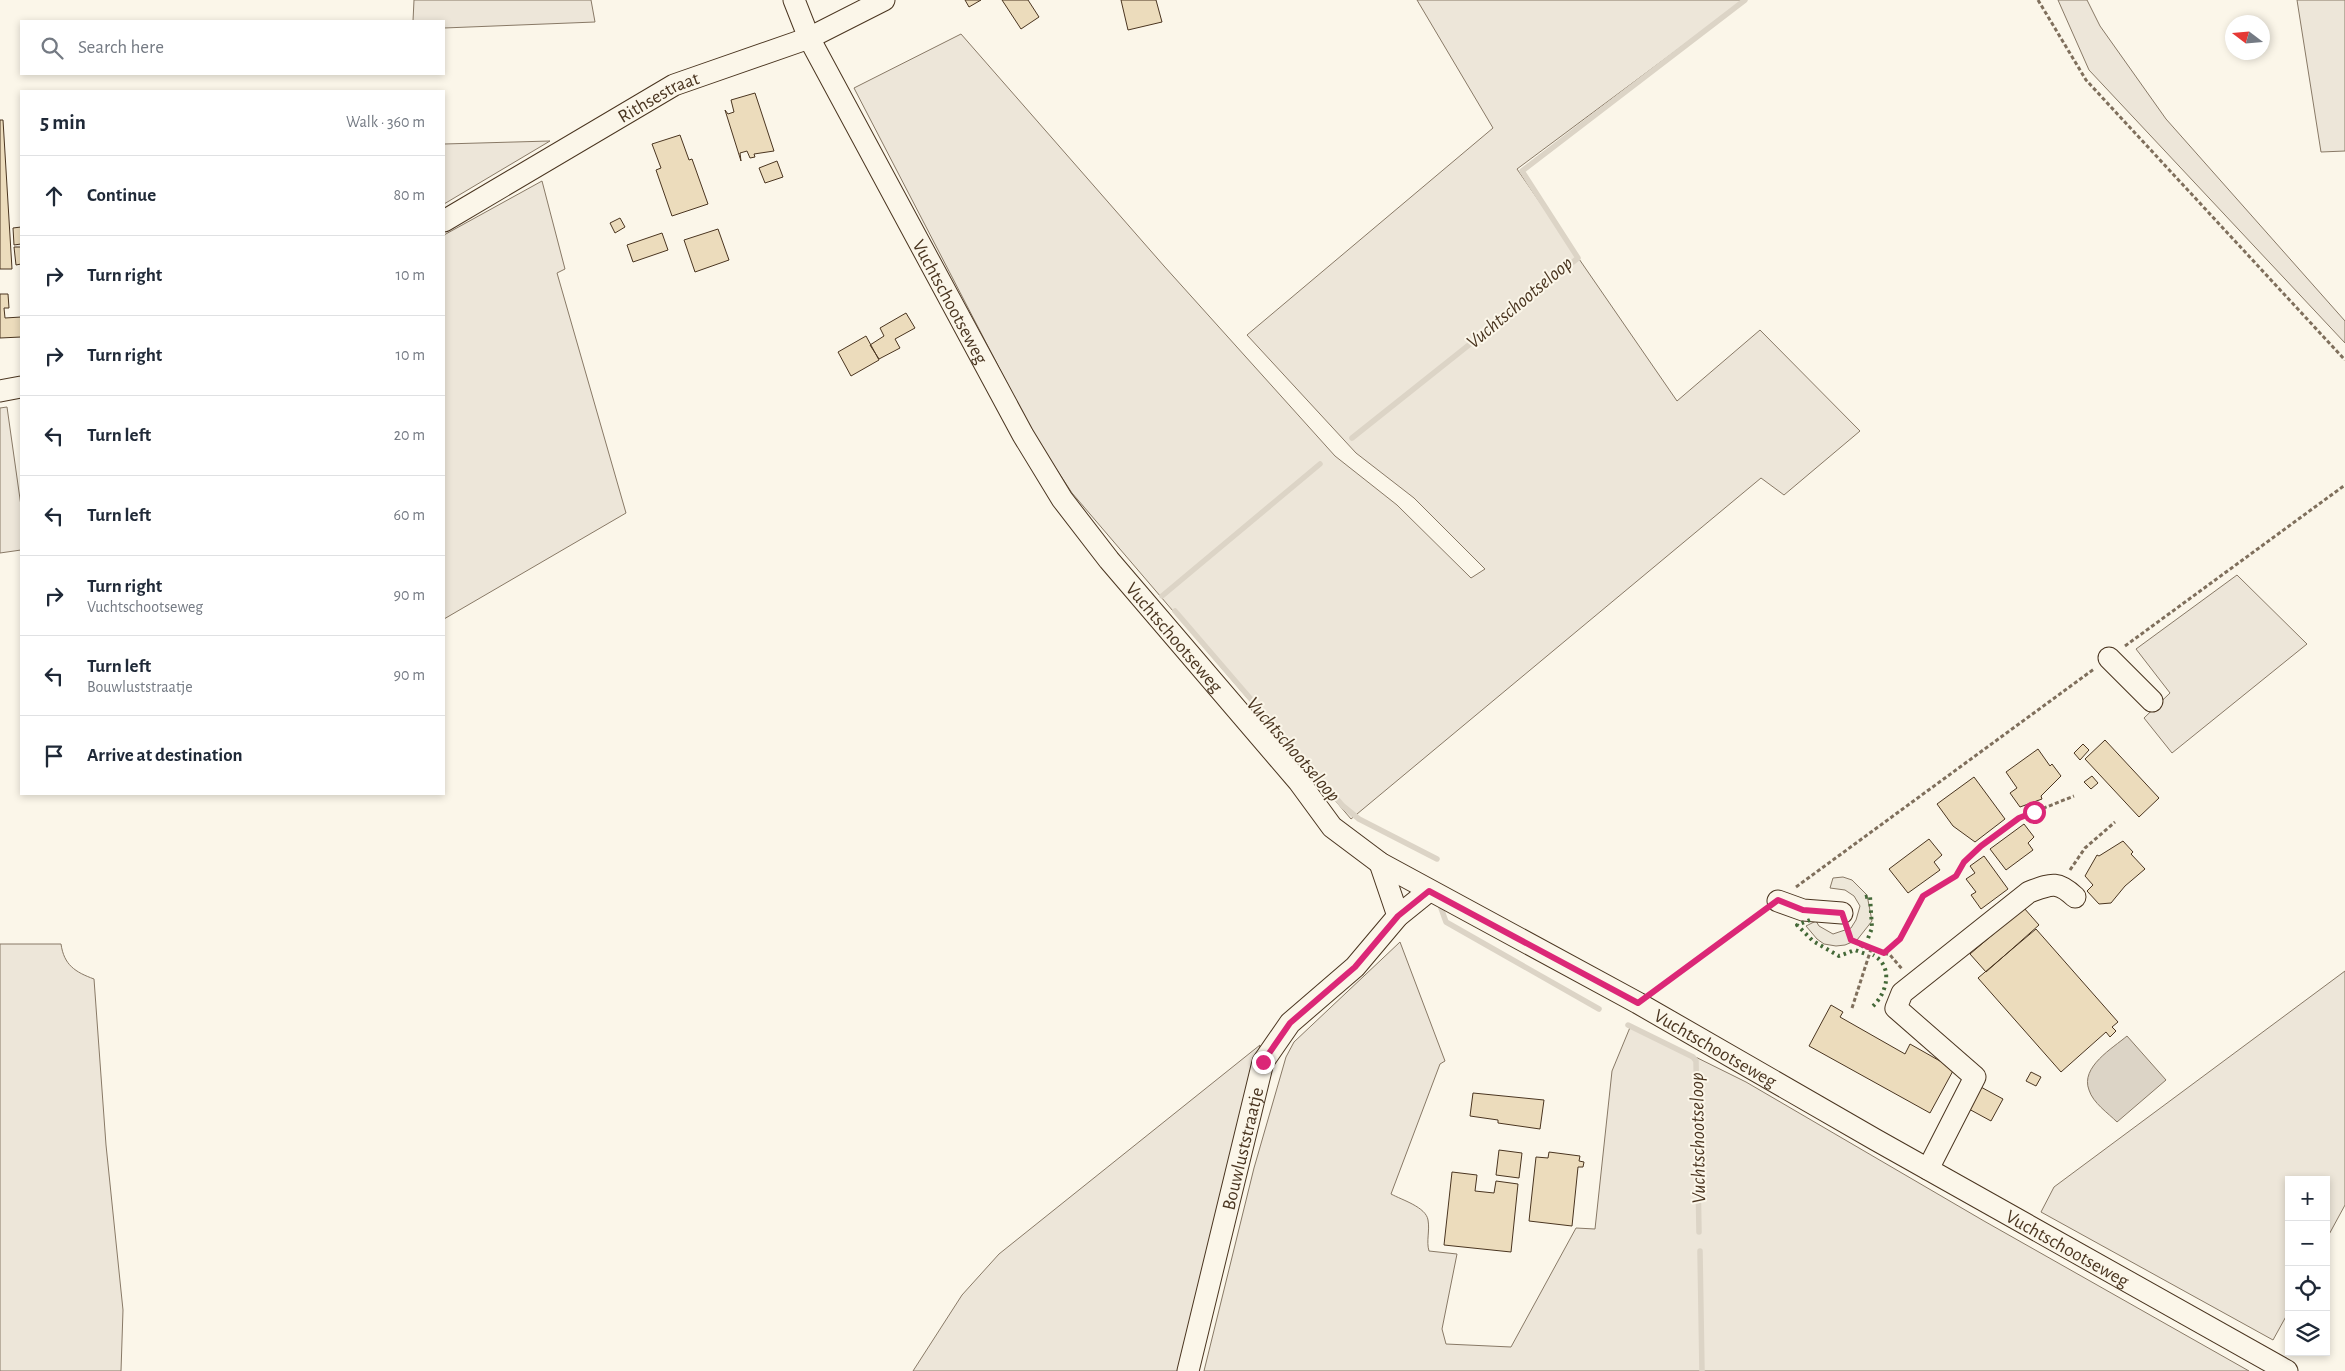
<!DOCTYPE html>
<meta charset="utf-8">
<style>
body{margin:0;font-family:"Alegreya Sans",sans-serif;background:#f2f2f3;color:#1f2937}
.controls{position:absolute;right:15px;bottom:15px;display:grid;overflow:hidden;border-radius:0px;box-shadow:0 2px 8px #0003}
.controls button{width:45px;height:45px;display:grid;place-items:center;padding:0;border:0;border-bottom:1px solid #e0e1e3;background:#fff;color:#1f2937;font:25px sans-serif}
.compass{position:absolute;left:2225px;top:15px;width:45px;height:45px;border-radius:50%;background:#fff;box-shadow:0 2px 8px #0003;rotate:286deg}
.stop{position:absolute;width:15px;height:15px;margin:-11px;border:4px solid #db2777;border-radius:50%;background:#fff}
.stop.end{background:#db2777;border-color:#fff;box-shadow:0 1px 5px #0008}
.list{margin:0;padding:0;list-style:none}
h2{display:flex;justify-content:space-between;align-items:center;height:65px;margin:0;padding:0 20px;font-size:21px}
h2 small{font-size:16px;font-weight:400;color:#747a83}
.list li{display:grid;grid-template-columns:32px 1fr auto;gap:15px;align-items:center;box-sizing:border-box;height:80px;padding:0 20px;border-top:1px solid #e0e1e3}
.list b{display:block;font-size:19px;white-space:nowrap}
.list p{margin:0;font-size:16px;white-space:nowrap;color:#747a83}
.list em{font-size:16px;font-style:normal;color:#747a83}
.icon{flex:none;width:28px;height:28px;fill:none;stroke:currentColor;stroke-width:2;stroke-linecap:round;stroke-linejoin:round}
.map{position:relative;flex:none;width:2345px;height:1371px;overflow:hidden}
.search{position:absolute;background:#fff;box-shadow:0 2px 8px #0003;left:20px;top:20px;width:425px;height:55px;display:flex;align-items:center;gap:12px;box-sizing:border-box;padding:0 18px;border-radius:0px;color:#747a83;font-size:19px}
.panel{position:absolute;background:#fff;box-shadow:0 2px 8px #0003;left:20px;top:90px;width:425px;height:705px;border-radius:0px}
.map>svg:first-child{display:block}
</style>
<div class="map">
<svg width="2345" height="1371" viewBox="0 0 2345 1371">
<rect width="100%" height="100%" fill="#fbf6e9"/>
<path fill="#ede6d9" stroke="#887966" d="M414 0H591L595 22 444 28V21H413Z
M1417 0H1744L1517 169 1677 401 1760 330 1860 431 1784 495 1761 478 1351 819 1072 493 1034 435 854 88 961 34 1164 266 1335 456 1397 505 1471 578 1485 569 1414 498 1356 453 1247 335 1493 128Z
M2058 0H2087L2100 26 2166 119 2345 321V343L2089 70Z
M2297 0H2345V151L2321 152Z
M550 141 444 204V144Z
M542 181 565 269 557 273 626 513 444 619V235Z
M7 407 21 506V550L0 553V408Z
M2237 575 2307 644 2172 753 2144 718 2170 693 2136 649Z
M1400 942 1445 1061 1440 1064 1391 1194C1402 1200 1426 1207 1428 1220 1430 1231 1426 1241 1429 1251L1457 1254 1442 1329 1446 1344 1511 1347 1576 1228 1595 1229 1612 1071 1631 1025 1746 1082 1984 1221 2249 1371H1204L1254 1168 1286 1057 1294 1042Z
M0 944H61C64 965 75 972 94 979L106 1145 123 1310 121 1371H0Z
M2345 971V1205L2326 1240V1180H2289V1311L2273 1340 2041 1212 2054 1187Z
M1260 1045 1185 1371H913L962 1295 999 1254Z"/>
<path fill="#ede7d9" stroke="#887966" d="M1843 877 1852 880 1867 895 1872 921 1857 940 1845 945 1836 946 1824 944 1817 939 1806 926 1816 921 1819 926 1833 934 1851 928 1856 920 1860 906 1854 896 1845 890 1830 888 1833 878Z"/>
<path fill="#dcd4c6" stroke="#887966" d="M2127 1036 2166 1080 2117 1122C2108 1113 2093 1103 2089 1090 2080 1067 2113 1048 2127 1036Z"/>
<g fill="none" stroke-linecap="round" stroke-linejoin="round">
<path stroke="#dcd4c6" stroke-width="5.5" d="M1352 438 1578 258 1522 171 1745 0
M1162 596 1320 464
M1175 611 1343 806 1359 819 1437 859
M1441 908 1446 922 1599 1009
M1628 1025 1693 1057 1696 1061 1699 1232
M1700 1251 1702 1371"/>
</g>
<path fill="#ecdcbc" stroke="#4a3520" d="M965 0H981L969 7Z
M1002 0H1028L1039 17 1021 29Z
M1121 0H1156L1162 22 1128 30Z
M755 93 774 151 754 154 755 157 750 158 747 151 740 153 741 161 725 110 728 114 734 112 731 100Z
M0 120H3L12 269H0Z
M680 135 689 160 692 159 708 204 672 216 656 170 661 168 652 144Z
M777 161 783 177 765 183 759 168Z
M620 218 625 227 615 233 610 223Z
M21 227V244L14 245 13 228Z
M718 229 729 260 695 272 684 240Z
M662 233 668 250 633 262 627 245Z
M14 247H21V264L16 265Z
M0 294H8L9 308H4L5 318 21 317V337L0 338Z
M906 313 915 328 895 339 900 348 879 359 870 345 884 336 880 328Z
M866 336 879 360 851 376 838 352Z
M2105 740 2159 798 2139 817 2085 759Z
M2083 744 2089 750 2080 760 2074 753Z
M2038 749 2050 766 2052 764 2061 776 2041 796 2042 799 2020 807 2010 793 2017 788 2006 772Z
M2092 776 2098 783 2091 789 2084 782Z
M1974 777 2005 819 1975 842 1953 826 1937 804Z
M2024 824 2034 837 2028 843 2033 850 2006 870 1990 849Z
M1929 839 1942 855 1934 862 1940 870 1908 893 1889 869Z
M2123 841 2133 852 2131 854 2145 869 2125 886 2111 903 2099 904 2087 891 2093 885 2085 876 2097 855 2099 856Z
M1984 856 2008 889 1981 909 1971 895 1976 892 1966 879 1975 873 1970 866Z
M2024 908 2039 925 1986 972 1970 954Z
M2036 929 2118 1022 2112 1027 2116 1031 2110 1037 2106 1032 2061 1072 1978 978Z
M1831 1005 1843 1012 1840 1017 1905 1054 1910 1044 1954 1069 1930 1113 1809 1046Z
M2031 1072 2041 1077 2036 1086 2026 1081Z
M1979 1086 2003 1099 1991 1121 1967 1108Z
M1473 1093 1544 1100 1540 1129 1498 1123V1120L1470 1116Z
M1499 1150 1522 1153 1519 1178 1496 1175Z
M1549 1152 1580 1156 1579 1161 1584 1162 1583 1167H1578L1572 1226 1529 1221 1536 1157 1548 1158Z
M1452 1172 1477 1175 1475 1191 1494 1193 1496 1181 1518 1184 1511 1252 1444 1245Z"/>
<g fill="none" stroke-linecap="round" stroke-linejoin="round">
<g stroke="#4a3520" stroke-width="23">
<g id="minor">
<path id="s1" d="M794 0 809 38 1023 435 1062 499 1109 560 1299 782 1332 827 1380 863 1638 1003 1876 1140 2287 1371"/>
<path id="s2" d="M444 221 674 85 809 38 884 0"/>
<path d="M0 391 21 387"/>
<path d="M2109 658 2152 701"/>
<path d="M1380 863 1398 916"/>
<path d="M1778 901 1803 910 1842 913"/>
<path d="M1928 1169 1975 1077 1896 1008 1902 993 2029 892C2051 884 2057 880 2075 897"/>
<path id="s3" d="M1188 1371 1263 1062 1290 1023 1355 967 1398 916 1429 891"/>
</g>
</g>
<path stroke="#7f6f5c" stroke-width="3" stroke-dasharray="4 2.5" stroke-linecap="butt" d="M2038 0 2086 80 2345 360
M2125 646 2345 485
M2070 870 2085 848 2115 822
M1796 887 2094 669
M1848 931 1851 940 1863 947 1890 955 1903 970
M1884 953 1900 939 1923 896 1956 876 1964 862 1981 846 2019 818 2074 796
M1655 991 1763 912
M1852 1008 1871 949"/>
<use href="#minor" stroke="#fbf6e9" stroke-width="21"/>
<path stroke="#436837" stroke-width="4" stroke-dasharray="2.5 4" stroke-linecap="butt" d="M1865 897 1870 896 1872 928 1867 941
M1810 920 1797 925 1813 941 1839 956 1855 950 1866 954
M1873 1006C1887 993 1894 966 1873 955"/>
</g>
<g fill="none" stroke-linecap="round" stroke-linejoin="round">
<path stroke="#db2777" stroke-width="6" d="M1263 1062 1290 1023 1355 967 1398 916 1429 891 1638 1003 1778 900 1803 910 1842 913 1851 940 1884 953 1900 939 1923 896 1956 876 1964 862 1981 846 2019 818 2034 812"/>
</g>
<g text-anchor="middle" stroke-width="4" stroke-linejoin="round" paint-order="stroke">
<g font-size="19" fill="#4a3520" stroke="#fbf6e9">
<text dy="7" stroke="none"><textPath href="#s2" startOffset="248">Rithsestraat</textPath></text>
<text dy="7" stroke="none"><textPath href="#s1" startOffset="340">Vuchtschootseweg</textPath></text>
<text dy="7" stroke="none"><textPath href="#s1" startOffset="745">Vuchtschootseweg</textPath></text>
<text dy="7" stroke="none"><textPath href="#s1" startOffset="1435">Vuchtschootseweg</textPath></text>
<text dy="7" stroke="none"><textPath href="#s3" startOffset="229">Bouwluststraatje</textPath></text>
<text dy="7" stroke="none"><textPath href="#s1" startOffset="1840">Vuchtschootseweg</textPath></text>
</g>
<g font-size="20" font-style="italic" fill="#4a3520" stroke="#fbf6e9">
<text transform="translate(1519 302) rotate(-40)" y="7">Vuchtschootseloop</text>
<text transform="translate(1294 749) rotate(49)" y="7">Vuchtschootseloop</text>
<text transform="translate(1697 1138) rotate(-91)" y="7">Vuchtschootseloop</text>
</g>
</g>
</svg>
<div class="controls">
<button>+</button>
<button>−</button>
<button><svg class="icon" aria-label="locate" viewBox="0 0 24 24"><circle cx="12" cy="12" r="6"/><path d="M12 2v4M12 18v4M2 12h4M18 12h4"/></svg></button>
<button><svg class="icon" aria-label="layers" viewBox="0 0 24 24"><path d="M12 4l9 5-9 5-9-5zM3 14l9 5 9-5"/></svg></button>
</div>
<svg class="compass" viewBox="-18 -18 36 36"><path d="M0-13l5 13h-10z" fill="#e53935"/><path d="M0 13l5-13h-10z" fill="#747a83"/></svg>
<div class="stop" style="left:2034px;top:812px"></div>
<div class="stop end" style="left:1263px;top:1062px"></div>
<div class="search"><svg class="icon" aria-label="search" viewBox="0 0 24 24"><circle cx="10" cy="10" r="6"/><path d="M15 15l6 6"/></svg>Search here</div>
<section class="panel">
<h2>5 min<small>Walk · 360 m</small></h2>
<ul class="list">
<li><svg class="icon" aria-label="ahead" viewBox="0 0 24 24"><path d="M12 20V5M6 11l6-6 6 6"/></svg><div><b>Continue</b></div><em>80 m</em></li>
<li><svg class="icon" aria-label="right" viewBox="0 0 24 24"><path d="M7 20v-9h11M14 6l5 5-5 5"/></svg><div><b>Turn right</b></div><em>10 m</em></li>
<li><svg class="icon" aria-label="right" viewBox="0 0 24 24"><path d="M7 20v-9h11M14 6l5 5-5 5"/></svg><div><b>Turn right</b></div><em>10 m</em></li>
<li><svg class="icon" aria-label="left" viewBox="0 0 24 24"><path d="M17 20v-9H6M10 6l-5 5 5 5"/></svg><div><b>Turn left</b></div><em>20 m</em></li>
<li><svg class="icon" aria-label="left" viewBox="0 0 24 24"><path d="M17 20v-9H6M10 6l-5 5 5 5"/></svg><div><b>Turn left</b></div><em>60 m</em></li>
<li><svg class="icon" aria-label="right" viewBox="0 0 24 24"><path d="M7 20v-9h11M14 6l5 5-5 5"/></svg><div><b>Turn right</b><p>Vuchtschootseweg</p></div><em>90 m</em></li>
<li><svg class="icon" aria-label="left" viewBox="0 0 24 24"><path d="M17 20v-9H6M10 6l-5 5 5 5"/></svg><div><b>Turn left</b><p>Bouwluststraatje</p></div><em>90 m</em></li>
<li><svg class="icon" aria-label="arrive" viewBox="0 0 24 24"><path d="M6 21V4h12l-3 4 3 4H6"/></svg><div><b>Arrive at destination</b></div></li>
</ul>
</section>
</div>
